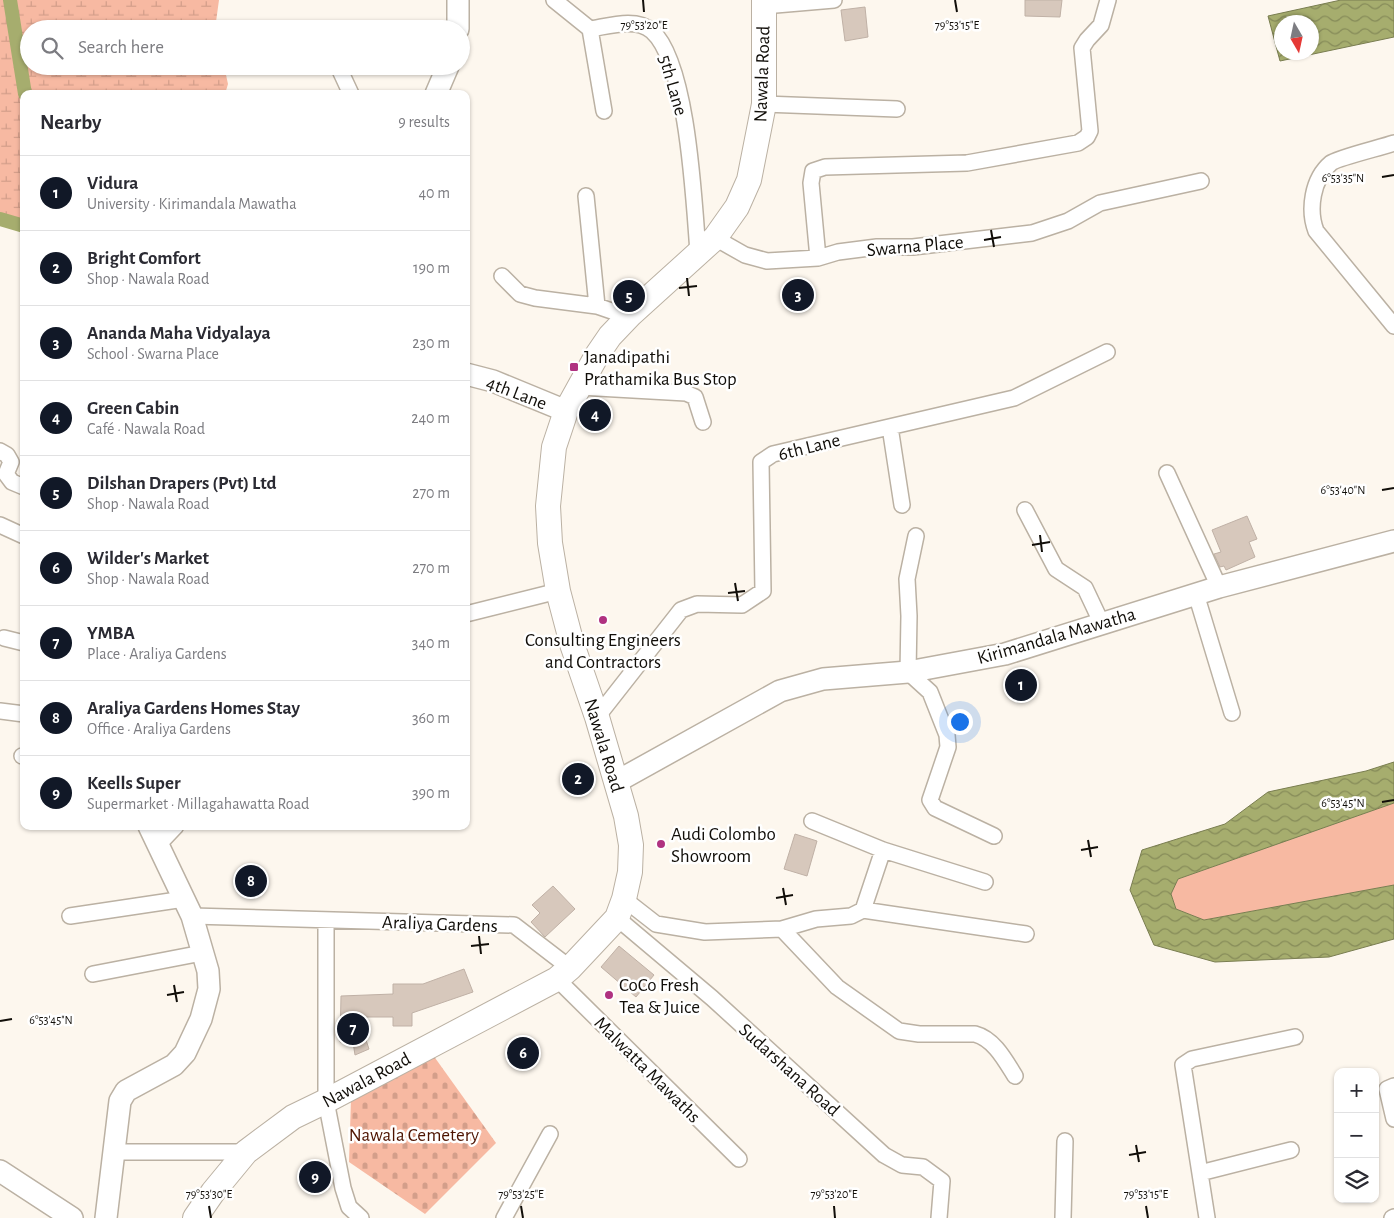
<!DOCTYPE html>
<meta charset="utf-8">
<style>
body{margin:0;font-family:"Alegreya Sans",sans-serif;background:#f7f7f7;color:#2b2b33}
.controls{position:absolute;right:15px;bottom:15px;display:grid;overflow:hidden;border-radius:10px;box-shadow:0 1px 4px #0004}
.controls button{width:45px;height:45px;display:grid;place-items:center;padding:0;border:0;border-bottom:1px solid #e1e1e2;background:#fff;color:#2b2b33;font:25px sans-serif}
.compass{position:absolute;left:1274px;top:15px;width:45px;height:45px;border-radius:50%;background:#fff;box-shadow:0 1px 4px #0004;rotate:171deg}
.you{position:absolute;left:959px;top:721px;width:18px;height:18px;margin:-12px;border:4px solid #fff;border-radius:50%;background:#1a73e8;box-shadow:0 0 0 8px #1a73e833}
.badge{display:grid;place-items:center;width:32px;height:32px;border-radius:50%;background:#111827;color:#fff;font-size:16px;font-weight:700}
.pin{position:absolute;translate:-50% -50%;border:2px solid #fff;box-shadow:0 1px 5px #0006}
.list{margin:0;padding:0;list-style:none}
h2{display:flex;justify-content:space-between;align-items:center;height:65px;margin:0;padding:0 20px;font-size:21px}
h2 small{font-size:16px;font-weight:400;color:#7c7c81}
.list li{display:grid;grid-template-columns:32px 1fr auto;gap:15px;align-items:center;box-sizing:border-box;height:75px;padding:0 20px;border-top:1px solid #e1e1e2}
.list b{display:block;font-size:19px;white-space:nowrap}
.list p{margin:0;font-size:16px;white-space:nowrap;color:#7c7c81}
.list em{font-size:16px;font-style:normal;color:#7c7c81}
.icon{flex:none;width:28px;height:28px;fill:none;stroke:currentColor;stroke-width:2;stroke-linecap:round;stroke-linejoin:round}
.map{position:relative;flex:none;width:1394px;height:1218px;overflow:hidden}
.search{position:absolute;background:#fff;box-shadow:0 1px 4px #0004;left:20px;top:20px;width:450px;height:55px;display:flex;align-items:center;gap:12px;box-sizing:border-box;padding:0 18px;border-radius:28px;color:#7c7c81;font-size:19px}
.panel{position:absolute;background:#fff;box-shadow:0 1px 4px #0004;left:20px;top:90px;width:450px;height:740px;border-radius:10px}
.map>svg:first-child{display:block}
</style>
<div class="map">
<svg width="1394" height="1218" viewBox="0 0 1394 1218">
<defs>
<pattern id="wetland-marsh" width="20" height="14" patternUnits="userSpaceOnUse" patternTransform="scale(1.25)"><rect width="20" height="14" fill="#f7b9a2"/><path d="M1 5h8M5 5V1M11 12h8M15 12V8" fill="none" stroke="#d39e8a"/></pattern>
<pattern id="cemetery-stones" width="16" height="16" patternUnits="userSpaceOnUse" patternTransform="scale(1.25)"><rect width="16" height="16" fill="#f7b9a2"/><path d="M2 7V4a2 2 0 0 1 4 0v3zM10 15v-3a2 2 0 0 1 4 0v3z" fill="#d39e8a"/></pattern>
<pattern id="water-waves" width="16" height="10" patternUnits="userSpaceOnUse" patternTransform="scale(1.25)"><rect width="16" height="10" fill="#a6ad6e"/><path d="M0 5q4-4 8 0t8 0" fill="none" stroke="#868b59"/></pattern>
</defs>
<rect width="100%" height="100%" fill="#fdf7ee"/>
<path fill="#f7b9a2" d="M1394 803V885L1204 920 1176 909 1171 894 1178 879Z"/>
<path fill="url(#wetland-marsh)" d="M0 0H219L215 29H29V66H224L228 84 225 94H24V226L0 219Z"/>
<path fill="url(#cemetery-stones)" d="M433 1055 496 1143 425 1214 349 1162 351 1099Z"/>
<path fill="url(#water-waves)" stroke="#797d50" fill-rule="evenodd" d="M1341 0H1394V37L1280 61 1268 16ZM1282 22H1312V52H1282Z
M1394 762V803L1178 879 1171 894 1176 909 1204 920 1394 885V939L1329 957 1215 962 1154 945 1130 890 1142 850 1225 824 1268 792 1366 771Z"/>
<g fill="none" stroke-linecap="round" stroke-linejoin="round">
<path stroke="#a6ad6e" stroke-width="14" d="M10 0 25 94
M0 219 24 226"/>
</g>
<path fill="#d7c8bc" stroke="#c0b1a6" d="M1025 0H1062L1060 17 1025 16Z
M865 7 868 37 845 41 841 10Z
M1247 516 1257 539 1249 542 1255 557 1226 570 1224 566 1220 567 1214 554 1221 552 1212 530Z
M795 834 817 841 807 876 784 869Z
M553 886 575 909 545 937 531 922 540 913 532 905Z
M619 946 654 975 636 997 601 967Z
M464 969 473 992 412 1013V1026H393V1017H366V1040L369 1049 355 1055 353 1042H340L341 996 393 994V984H423Z"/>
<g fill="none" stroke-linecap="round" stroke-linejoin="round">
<g stroke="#bbb1a3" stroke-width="18">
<path id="street" d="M554 0 590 29C609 26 636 17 652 31 688 63 694 203 698 252
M764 6 834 0
M590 29 604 111
M338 66 351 94
M764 104 897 109
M1394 143C1383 147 1337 158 1331 163 1312 179 1308 210 1316 231L1394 326
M586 196 597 306 629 317
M715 238 745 255 767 261 818 258 838 252 877 247H913L1032 233 1068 221 1100 203 1201 181
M818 258 811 183 813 171 825 167 967 163 1078 143 1087 137 1090 131 1082 48 1087 40 1101 25 1108 0
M502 276 520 294 535 298 597 306
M580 387 686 393 695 397 703 422
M890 427 902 505
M0 451 7 455 11 462 6 474 12 482 24 487
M1167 473 1219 587
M1025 510 1056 569 1085 588 1102 624
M0 525 24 536
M916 536 907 579 909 616 908 672 930 692 947 735 948 747 930 800 935 808 994 836
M1196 594 1232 713
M466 614 558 591
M4 638 24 643
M0 711 24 714
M597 717 681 610 697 604 742 605 763 591 761 462 773 454 1014 398 1107 352
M22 756H24
M812 821 883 850 985 882
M158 845 176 826
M624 899 656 924 705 932 782 929 837 987 899 1031 919 1034H975C994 1039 1005 1060 1015 1076
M863 910 883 850
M70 916 184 899
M192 916 514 925 570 968
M617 918 712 998 884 1155 902 1165 923 1167 942 1181 939 1218
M326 920V1101L343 1188 349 1207 361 1218
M782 929 816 919 851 916 863 910 1026 934
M93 974 202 953
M557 979 739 1159
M1394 1086 1387 1089 1394 1119
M114 1152H246
M1200 1173 1291 1150
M504 1218 550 1134
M1063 1218 1065 1141
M1207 1218 1183 1065 1192 1059 1295 1037
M1392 1218 1394 1217"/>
</g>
<g stroke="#bbb1a3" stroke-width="24">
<path id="secondary" d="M458 29V0
M436 94 448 66
M466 374 493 381 566 411
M616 782 780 691 823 679 908 672 1005 654 1219 587 1394 541
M0 1171 72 1218
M106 1218 120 1101 126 1091 174 1065 185 1053 201 1019 209 989 208 971 192 916 149 826"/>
</g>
<g stroke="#bbb1a3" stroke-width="26">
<path id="primary" d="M195 1218 213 1192 246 1152 293 1117 326 1101 557 979 570 968 617 918 624 899 630 872 631 845 626 816 597 717 572 644 558 591 550 543 548 506 554 447 566 411 597 355 610 336 631 314 715 238 737 207 749 180 764 104V0"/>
</g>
<use href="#street" stroke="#fff" stroke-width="15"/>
<use href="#secondary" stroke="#fff" stroke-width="21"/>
<use href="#primary" stroke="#fff" stroke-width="24"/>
</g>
<path fill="none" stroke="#110e09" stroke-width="2" d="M643 0 644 12M955 0 957 12M1382 177 1394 175M991 230 994 247M984 240 1001 237M687 278 689 296M679 288 697 286M1382 490 1394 488M1040 535 1042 552M1032 545 1050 542M735 583 738 601M728 593 745 591M1382 802 1394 800M1088 840 1091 857M1081 850 1098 847M783 888 786 905M776 898 793 895M479 936 481 954M471 946 489 944M174 985 177 1002M167 995 184 992M0 1021 12 1019M1136 1145 1139 1162M1129 1155 1146 1152M209 1206 211 1218M521 1206 523 1218M834 1206 835 1218M1146 1206 1148 1218"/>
<g fill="#b03281" stroke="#fff" stroke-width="2">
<rect x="569" y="362" width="10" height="10" rx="2.5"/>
<circle cx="603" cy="620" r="5"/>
<circle cx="661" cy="844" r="5"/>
<circle cx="609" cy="995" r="5"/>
</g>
<g text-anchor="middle" stroke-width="5" stroke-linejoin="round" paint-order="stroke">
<g font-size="19" fill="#110e09" stroke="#fff">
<text transform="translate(761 74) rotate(-88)" y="7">Nawala Road</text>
<text transform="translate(674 85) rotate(74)" y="7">5th Lane</text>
<text transform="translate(915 245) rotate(-5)" y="7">Swarna Place</text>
<text transform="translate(517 392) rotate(21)" y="7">4th Lane</text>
<text transform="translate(809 446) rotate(-14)" y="7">6th Lane</text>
<text transform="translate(1056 635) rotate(-16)" y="7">Kirimandala Mawatha</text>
<text transform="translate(605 745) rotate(73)" y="7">Nawala Road</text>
<text transform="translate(440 923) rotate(2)" y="7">Araliya Gardens</text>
<text transform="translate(648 1069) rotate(45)" y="7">Malwatta Mawaths</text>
<text transform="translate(790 1069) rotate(42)" y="7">Sudarshana Road</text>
<text transform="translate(366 1079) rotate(-28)" y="7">Nawala Road</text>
</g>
<g font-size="19" fill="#110e09" stroke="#fff" text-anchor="start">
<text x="584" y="363">Janadipathi<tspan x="584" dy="22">Prathamika Bus Stop</tspan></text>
<text x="603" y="646" text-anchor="middle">Consulting Engineers<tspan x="603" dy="22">and Contractors</tspan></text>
<text x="671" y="840">Audi Colombo<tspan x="671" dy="22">Showroom</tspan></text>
<text x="619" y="991">CoCo Fresh<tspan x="619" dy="22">Tea &amp; Juice</tspan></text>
</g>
<g font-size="19" fill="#4d1300" stroke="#fff">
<text x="414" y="1141">Nawala Cemetery</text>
</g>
</g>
<g font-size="12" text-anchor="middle" fill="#110e09" stroke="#fff" stroke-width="5" stroke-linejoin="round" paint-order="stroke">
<text x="644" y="29">79°53'20"E</text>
<text x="957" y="29">79°53'15"E</text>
<text x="1343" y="182">6°53'35"N</text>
<text x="1343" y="494">6°53'40"N</text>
<text x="1343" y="807">6°53'45"N</text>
<text x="51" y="1024">6°53'45"N</text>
<text x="209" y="1198">79°53'30"E</text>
<text x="521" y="1198">79°53'25"E</text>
<text x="834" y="1198">79°53'20"E</text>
<text x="1146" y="1198">79°53'15"E</text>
</g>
</svg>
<div class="controls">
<button>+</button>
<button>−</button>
<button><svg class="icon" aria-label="layers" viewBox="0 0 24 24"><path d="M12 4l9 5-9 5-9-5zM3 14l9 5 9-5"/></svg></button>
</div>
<svg class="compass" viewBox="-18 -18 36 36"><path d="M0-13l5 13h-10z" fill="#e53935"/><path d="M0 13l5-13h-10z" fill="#7c7c81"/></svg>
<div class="you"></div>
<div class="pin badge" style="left:1021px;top:685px">1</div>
<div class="pin badge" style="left:578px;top:779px">2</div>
<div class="pin badge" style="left:798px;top:295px">3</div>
<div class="pin badge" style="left:595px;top:415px">4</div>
<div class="pin badge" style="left:629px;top:296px">5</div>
<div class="pin badge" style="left:523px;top:1053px">6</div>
<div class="pin badge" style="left:353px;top:1029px">7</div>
<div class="pin badge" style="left:251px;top:881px">8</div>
<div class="pin badge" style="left:315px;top:1177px">9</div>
<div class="search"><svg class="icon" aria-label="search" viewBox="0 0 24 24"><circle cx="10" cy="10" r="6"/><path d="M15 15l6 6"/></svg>Search here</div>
<section class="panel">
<h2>Nearby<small>9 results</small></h2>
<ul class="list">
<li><span class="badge">1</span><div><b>Vidura</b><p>University · Kirimandala Mawatha</p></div><em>40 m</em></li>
<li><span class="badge">2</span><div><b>Bright Comfort</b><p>Shop · Nawala Road</p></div><em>190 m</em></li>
<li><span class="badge">3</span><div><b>Ananda Maha Vidyalaya</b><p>School · Swarna Place</p></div><em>230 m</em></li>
<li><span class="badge">4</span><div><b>Green Cabin</b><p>Café · Nawala Road</p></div><em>240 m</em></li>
<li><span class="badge">5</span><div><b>Dilshan Drapers (Pvt) Ltd</b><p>Shop · Nawala Road</p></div><em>270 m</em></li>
<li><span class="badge">6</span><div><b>Wilder's Market</b><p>Shop · Nawala Road</p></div><em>270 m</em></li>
<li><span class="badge">7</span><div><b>YMBA</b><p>Place · Araliya Gardens</p></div><em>340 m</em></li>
<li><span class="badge">8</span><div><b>Araliya Gardens Homes Stay</b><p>Office · Araliya Gardens</p></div><em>360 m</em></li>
<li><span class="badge">9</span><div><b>Keells Super</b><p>Supermarket · Millagahawatta Road</p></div><em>390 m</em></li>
</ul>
</section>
</div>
